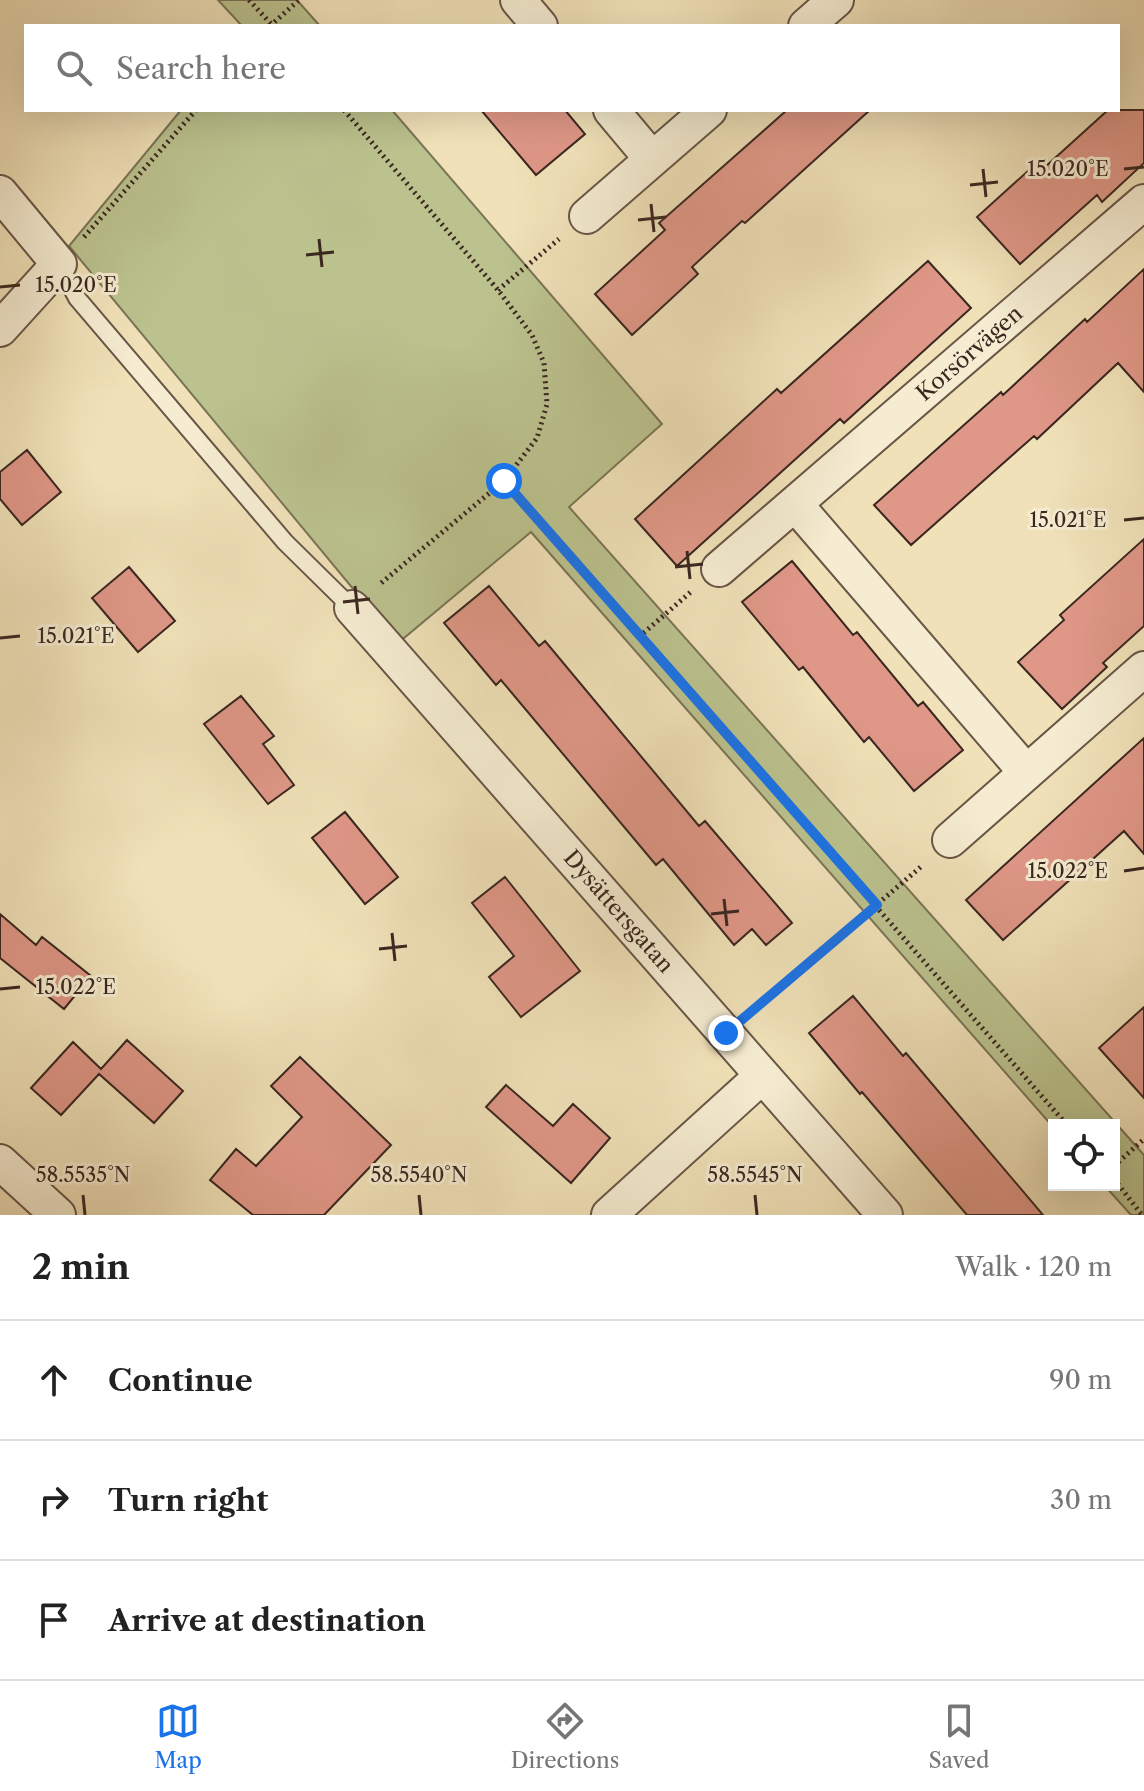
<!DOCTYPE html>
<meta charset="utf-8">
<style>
body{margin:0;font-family:"Libre Caslon Text",serif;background:#f2f2f2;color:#222}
.controls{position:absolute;right:24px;bottom:24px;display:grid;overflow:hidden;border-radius:0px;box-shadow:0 8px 32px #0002}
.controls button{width:72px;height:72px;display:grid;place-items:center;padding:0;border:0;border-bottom:2px solid #e0e0e0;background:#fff;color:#222;font:40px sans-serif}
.stop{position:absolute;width:24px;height:24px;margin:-18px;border:6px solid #1a73e8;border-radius:50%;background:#fff}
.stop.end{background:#1a73e8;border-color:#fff;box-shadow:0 2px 8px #0008}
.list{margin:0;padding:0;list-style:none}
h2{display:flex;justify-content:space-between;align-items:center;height:104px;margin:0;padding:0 32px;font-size:34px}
h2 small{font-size:26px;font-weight:400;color:#767676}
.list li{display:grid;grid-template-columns:52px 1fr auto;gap:24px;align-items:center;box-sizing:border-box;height:120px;padding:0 32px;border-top:2px solid #e0e0e0}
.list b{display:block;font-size:30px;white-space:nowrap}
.list em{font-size:26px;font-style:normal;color:#767676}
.icon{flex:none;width:44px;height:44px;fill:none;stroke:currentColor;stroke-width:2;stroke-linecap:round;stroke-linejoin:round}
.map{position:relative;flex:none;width:1144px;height:1215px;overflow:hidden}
.search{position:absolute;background:#fff;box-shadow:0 8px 32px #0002;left:24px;right:24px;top:24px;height:88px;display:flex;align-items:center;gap:20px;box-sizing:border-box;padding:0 28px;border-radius:0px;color:#767676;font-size:30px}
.sheet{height:464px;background:#fff}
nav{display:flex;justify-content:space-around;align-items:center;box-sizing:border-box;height:112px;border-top:2px solid #e0e0e0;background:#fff;font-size:22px;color:#767676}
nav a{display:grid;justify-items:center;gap:4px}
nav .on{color:#1a73e8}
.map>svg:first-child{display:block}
</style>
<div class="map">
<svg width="1144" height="1215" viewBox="0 0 1144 1215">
<rect width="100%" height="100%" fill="#f0e1b8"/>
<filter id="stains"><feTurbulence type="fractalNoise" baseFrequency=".0025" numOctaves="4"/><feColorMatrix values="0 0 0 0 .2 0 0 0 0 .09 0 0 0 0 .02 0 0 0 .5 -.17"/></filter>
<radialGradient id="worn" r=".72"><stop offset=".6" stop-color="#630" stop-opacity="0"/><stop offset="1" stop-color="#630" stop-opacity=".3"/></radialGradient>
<path fill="#bbc28e" stroke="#7a7457" stroke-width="2" d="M218 0H297L320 26H242Z
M181 110H392L662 424 569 507 1144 1155V1215H1131L1104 1185H1114V1125H1054V1128L531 532 398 643 69 246Z"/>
<path fill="#df9787" stroke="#3a2720" stroke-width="2" d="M481 110H565L585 134 536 175Z
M787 110H870L745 223 742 221 692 267 698 274 632 335 595 294 665 230 659 223Z
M1108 110H1144V163L1102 202 1097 195 1020 264 977 217 1039 161 1045 167Z
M928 261 971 308 844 423 840 419 677 566 635 519 777 389 781 393Z
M1144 269V392L1118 363 1037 439 1034 436 911 545 874 505 1001 392 1003 395 1085 319 1087 322Z
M27 450 61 492 22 525 0 499V472Z
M1144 539V626L1103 663 1107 667 1062 709 1018 662 1064 620 1060 615Z
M792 561 853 635 857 632 918 706 923 702 963 750 914 791 869 737 864 742 803 667 799 670 742 602Z
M129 567 175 621 138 652 92 598Z
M489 586 539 646 545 641 699 826 705 821 792 923 766 945 752 929 734 945 663 859 656 865 501 680 496 685 444 623Z
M241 696 274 736 263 744 294 785 268 804 204 724Z
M1144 738V854L1124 831 1003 940 966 900Z
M345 812 398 877 365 904 312 838Z
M505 877 580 971 521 1017 489 977 514 956 472 903Z
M0 914 36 945 42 937 91 976 64 1009 0 958Z
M853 996 903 1056 906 1053 1043 1215H967L862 1092 860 1094 809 1033Z
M1144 1007V1098L1099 1048Z
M127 1040 183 1091 154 1123 99 1074 61 1115 31 1088 73 1042 101 1069Z
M300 1057 391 1145 324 1215H253L210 1180 236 1149 256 1166 302 1117 271 1086Z
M506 1085 553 1126 573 1104 610 1138 571 1183 486 1107Z"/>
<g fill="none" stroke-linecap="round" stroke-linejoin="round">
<g stroke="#685646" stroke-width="20">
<path id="lane" d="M59 264 77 298 285 542 352 608"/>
</g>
<g stroke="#685646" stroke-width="38">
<path id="street" d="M518 0 540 26
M806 26 836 0
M611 110 652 159
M0 193 59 264 0 329
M587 216 709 110
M795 504 1026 772
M719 569 1144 202
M352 608 885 1215
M950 840 1144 669
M0 1162 58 1215
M609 1215 762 1076"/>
</g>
<path stroke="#3a2720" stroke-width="5" stroke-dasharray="2 4" stroke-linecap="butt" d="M249 0 272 25
M270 26 299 0
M344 110 498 290 532 335 544 363 547 404 537 438 504 481 380 584
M84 237 196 110
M498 290 559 239
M504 481 1067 1125
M639 637 693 590
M755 1009 923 865
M1114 1166 1144 1139
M1114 1179 1142 1215"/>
<use href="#lane" stroke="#f5ecd1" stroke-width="16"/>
<use href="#street" stroke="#f5ecd1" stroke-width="34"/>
</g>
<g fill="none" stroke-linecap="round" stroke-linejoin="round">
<path stroke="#1a73e8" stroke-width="10" d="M504 481 877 905 726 1033"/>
</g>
<path fill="none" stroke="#3a2720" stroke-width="3" d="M983 169 986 197M1124 169 1144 167M970 185 998 182M651 204 654 232M638 220 666 217M319 239 322 267M306 255 334 252M0 287 20 285M1124 520 1144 518M687 551 690 579M675 567 703 564M355 586 358 614M343 602 370 599M0 638 20 636M1124 871 1144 868M724 899 727 926M711 914 739 911M392 933 395 961M379 949 407 946M0 989 20 987M83 1195 85 1215M419 1195 421 1215M755 1195 757 1215"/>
<g text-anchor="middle" stroke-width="6" stroke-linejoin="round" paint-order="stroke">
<g font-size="22" fill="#3a2720" stroke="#f5ecd1">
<text transform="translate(969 353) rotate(-41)" y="8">Korsörvägen</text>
<text transform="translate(619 911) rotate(49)" y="8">Dysättersgatan</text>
</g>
</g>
<g font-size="20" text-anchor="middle" fill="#3a2720" stroke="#f5ecd1" stroke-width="6" stroke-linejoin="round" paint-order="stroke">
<text x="1068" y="176">15.020°E</text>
<text x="76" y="292">15.020°E</text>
<text x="1068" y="527">15.021°E</text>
<text x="76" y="643">15.021°E</text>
<text x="1068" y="878">15.022°E</text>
<text x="76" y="994">15.022°E</text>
<text x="83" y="1182">58.5535°N</text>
<text x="419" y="1182">58.5540°N</text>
<text x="755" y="1182">58.5545°N</text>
</g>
<rect width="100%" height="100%" filter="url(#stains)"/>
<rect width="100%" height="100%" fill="url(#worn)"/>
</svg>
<div class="controls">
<button><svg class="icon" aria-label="locate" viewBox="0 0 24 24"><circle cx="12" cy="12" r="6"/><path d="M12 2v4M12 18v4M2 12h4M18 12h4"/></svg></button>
</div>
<div class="stop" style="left:504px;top:481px"></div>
<div class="stop end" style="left:726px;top:1033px"></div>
<div class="search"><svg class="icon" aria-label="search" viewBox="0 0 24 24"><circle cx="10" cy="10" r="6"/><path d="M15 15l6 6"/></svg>Search here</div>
</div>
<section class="sheet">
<h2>2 min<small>Walk · 120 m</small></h2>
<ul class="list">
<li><svg class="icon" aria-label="ahead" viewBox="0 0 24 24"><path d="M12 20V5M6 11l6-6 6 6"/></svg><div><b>Continue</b></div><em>90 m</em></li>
<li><svg class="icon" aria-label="right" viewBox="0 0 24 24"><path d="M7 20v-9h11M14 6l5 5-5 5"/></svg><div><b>Turn right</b></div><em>30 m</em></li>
<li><svg class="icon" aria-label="arrive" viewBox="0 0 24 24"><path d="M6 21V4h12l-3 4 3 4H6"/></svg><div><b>Arrive at destination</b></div></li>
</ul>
</section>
<nav>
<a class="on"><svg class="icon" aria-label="map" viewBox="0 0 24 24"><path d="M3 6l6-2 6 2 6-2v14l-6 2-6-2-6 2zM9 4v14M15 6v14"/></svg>Map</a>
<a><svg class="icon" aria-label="directions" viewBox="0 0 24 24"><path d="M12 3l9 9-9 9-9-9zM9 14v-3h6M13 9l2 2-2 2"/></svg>Directions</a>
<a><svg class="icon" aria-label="saved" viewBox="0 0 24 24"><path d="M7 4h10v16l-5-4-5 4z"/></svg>Saved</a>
</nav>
